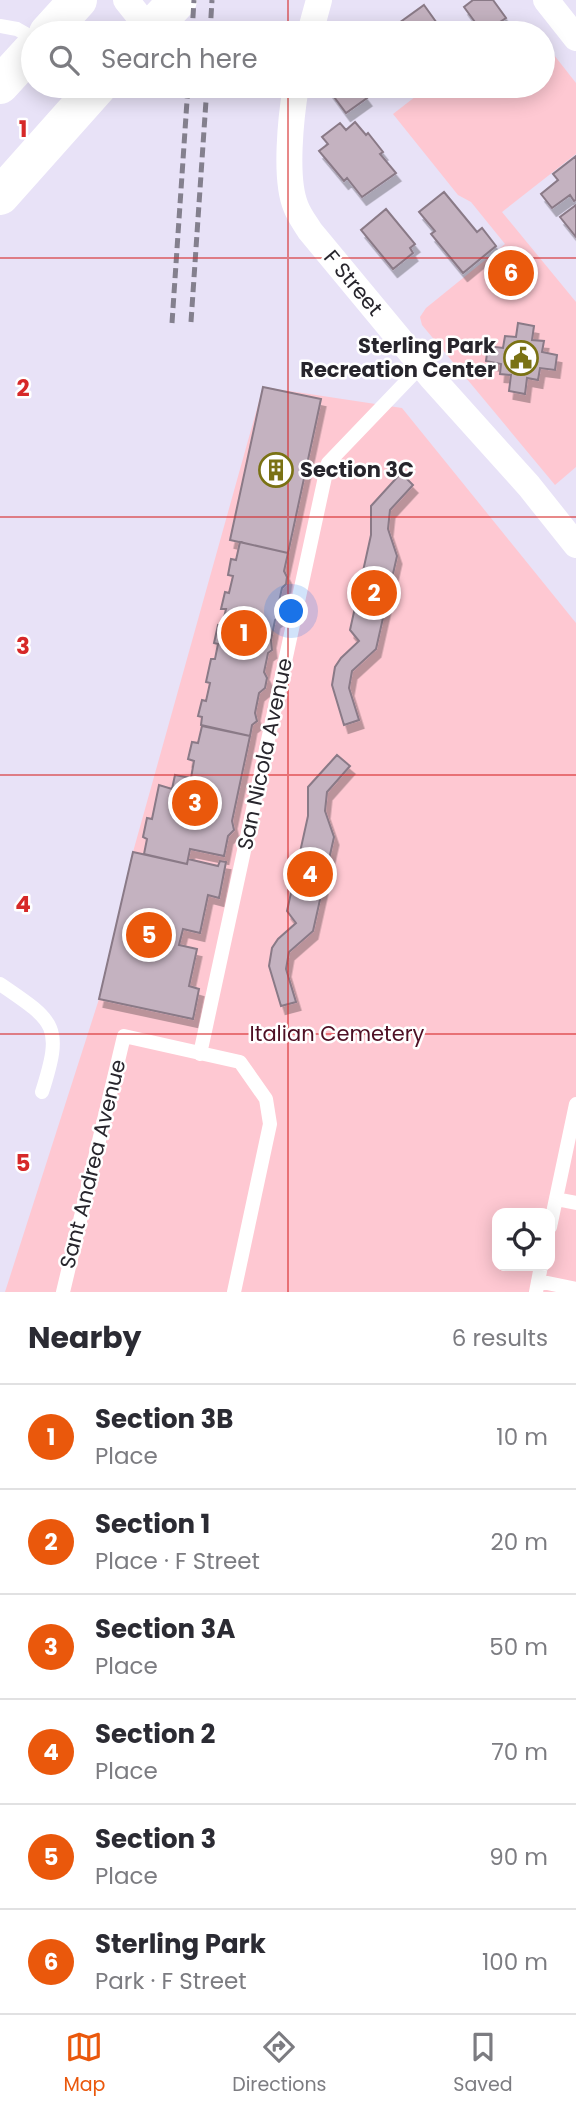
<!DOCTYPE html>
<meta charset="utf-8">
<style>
body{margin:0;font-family:Poppins,sans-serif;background:#f2f2f3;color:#2b2b33}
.controls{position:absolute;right:21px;bottom:21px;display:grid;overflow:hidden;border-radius:14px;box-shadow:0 4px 18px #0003}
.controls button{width:63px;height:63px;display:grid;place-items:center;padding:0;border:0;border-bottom:2px solid #e1e1e2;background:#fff;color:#2b2b33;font:35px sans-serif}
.you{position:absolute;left:292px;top:612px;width:24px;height:24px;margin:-18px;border:5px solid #fff;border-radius:50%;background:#1a73e8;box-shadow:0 0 0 10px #1a73e833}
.badge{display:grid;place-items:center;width:46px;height:46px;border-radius:50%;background:#ea580c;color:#fff;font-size:23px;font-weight:700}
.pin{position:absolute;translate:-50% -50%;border:4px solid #fff;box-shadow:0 2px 7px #0006}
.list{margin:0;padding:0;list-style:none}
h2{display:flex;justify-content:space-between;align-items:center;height:91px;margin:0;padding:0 28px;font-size:30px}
h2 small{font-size:23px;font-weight:400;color:#7c7c81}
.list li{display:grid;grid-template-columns:46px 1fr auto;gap:21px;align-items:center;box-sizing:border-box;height:105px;padding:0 28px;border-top:2px solid #e1e1e2}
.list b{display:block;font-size:26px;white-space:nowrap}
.list p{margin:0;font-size:23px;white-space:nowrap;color:#7c7c81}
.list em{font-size:23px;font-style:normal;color:#7c7c81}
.icon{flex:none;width:38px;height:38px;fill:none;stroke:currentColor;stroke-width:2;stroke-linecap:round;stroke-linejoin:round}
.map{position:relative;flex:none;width:576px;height:1292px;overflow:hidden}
.search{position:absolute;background:#fff;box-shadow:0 4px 18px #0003;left:21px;right:21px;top:21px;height:77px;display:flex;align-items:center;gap:18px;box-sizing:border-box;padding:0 24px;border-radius:38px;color:#7c7c81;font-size:26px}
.sheet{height:721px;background:#fff}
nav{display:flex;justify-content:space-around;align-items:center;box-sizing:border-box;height:98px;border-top:2px solid #e1e1e2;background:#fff;font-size:19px;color:#7c7c81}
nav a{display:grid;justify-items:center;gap:4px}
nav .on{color:#ea580c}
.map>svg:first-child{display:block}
</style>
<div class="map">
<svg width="576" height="1292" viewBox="0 0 576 1292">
<defs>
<filter id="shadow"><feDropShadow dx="4.5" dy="8" stdDeviation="0" flood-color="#0004"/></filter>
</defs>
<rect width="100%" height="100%" fill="#e8e2f7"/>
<path fill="#fec8d2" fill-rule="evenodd" d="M543 41 576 83V154L502 212 576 302V467L555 485 422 325 420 317 426 308 505 244 471 202 458 195 393 114 429 86H543Z
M263 387 402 408 576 623V1292H5L99 999 133 852ZM497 1213H550V1266H497Z"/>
<path fill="#c4b2c0" stroke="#8a7a87" stroke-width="2" filter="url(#shadow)" d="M473 0H493L506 18 483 33 464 7Z
M424 5 444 33H407L399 23Z
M335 86H358L367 98 346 113 329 90Z
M355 122 366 135 368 133 383 152 380 154 396 173 362 197 347 178 344 181 319 151 328 144 322 137 340 123 346 130Z
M576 156V200L574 201 570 195 552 208 541 194 558 180 553 174Z
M444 192 477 232 482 228 496 246 463 273 431 234 435 231 419 212Z
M576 205V237L560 217Z
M386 209 415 244 410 248 413 253 393 269 361 230Z
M518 323 534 326 532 340 544 341 542 352 557 355 555 370 540 368 538 380 527 378 525 394 509 391 511 375 500 374 501 364 486 361 488 346 503 348 505 336 516 337Z
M263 387 321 399 288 553 230 540Z
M401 473 413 485 390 510 388 529 397 556 376 649 352 671 349 688 359 720 344 725 332 685 335 667 341 658 359 641 350 630 371 535V506Z
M240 542 288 553 284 571 287 577 286 584 282 588 278 606 280 610 279 617 275 620 271 640 272 650 268 653 264 672 267 678 265 688 259 693 255 713 257 721 252 725 250 736 201 725 202 717 198 716 202 700 206 701 210 683 206 682 211 659H215L218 644 214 643 218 625 222 626 226 609H221L225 592 229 593 233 576 228 575 231 559 236 560Z
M202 726 250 736 232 821 234 830 228 836 224 856 190 849 187 864 144 854 147 839 143 837 147 818 152 819 159 785 172 789 175 775 191 778 194 761 188 759 192 742 198 743Z
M337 755 350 766 327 792 325 811 334 837 313 931 289 952 286 969 296 1002 281 1006 269 966 272 948 278 939 296 923 287 911 308 816V787Z
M133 852 187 864 188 859 218 866 220 861 226 862 219 898 208 895 200 933 183 929 179 945 197 949 189 986 199 989 193 1019 99 999Z"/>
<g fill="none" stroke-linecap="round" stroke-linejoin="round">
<path stroke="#fff" stroke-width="14" d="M0 26 17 29 33 38
M0 984C56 1022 63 1026 42 1092
M200 1054 328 463 422 365
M556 1199 576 1203
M550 1227 576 1104
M538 1281 576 1289
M63 1292 124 1036 240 1062 266 1099 270 1124 234 1292
M536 1292 541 1266"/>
<path stroke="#fff" stroke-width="26" d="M126 0 150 30
M546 0 576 38
M310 33 319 0
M296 86C291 116 284 179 296 207 299 215 305 223 310 231L431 377 529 486 576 545"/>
<path stroke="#fff" stroke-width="38" d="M48 33 78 0
M147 33 178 0
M0 85 33 49
M0 196 98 86"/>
<path stroke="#84808e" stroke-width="5" stroke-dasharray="10 5" stroke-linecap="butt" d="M192 33 194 0
M210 33 212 0
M191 322 207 86
M172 323 188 86"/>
</g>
<path fill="none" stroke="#d62828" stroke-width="2" stroke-opacity="0.55" d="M288 0V33M288 86V1292M0 258H576M0 517H576M0 775H576M0 1034H576"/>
<defs>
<g id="civic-ring" transform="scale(1.75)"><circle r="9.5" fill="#fff" stroke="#7a7214" stroke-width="1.5"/><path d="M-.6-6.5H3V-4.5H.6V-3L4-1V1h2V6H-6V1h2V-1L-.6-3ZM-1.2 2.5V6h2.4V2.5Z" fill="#7a7214"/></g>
<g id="building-ring" transform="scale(1.75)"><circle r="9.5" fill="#fff" stroke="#7a7214" stroke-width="1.5"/><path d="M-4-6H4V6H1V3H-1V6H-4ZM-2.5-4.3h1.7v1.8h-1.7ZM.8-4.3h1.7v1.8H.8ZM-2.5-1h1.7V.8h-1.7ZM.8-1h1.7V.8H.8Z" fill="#7a7214"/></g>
</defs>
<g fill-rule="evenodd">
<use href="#civic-ring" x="521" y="358"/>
<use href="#building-ring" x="276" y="470"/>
</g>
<g text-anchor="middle" stroke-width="5" stroke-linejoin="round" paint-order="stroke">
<g font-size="21" fill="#27252c" stroke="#fff">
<text transform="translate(353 283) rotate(50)" y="7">F Street</text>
<text transform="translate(265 754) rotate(-78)" y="7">San Nicola Avenue</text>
<text transform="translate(93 1164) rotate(-76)" y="7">Sant Andrea Avenue</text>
</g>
<g font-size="21" font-weight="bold" fill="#27252c" stroke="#fff" text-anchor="end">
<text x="496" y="353">Sterling Park<tspan x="496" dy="24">Recreation Center</tspan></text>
<text x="300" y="477" text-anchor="start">Section 3C</text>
</g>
<g font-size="21" fill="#4e0f24" stroke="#fff">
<text x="337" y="1041">Italian Cemetery</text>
</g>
</g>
<g font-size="23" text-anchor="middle" font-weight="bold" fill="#d62828" stroke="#fff" stroke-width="5" stroke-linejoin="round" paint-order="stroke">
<text x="23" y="137">1</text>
<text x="23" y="396">2</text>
<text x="23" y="654">3</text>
<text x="23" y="912">4</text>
<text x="23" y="1171">5</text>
</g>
</svg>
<div class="controls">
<button><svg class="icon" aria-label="locate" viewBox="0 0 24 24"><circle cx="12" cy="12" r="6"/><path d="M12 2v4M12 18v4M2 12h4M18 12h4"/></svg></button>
</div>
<div class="you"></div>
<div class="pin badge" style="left:244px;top:633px">1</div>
<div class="pin badge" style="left:374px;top:593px">2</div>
<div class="pin badge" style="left:195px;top:803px">3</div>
<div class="pin badge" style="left:310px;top:874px">4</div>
<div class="pin badge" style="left:149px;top:935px">5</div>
<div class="pin badge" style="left:511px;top:273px">6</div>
<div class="search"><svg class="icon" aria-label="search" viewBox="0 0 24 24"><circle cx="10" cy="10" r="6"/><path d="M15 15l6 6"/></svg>Search here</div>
</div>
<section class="sheet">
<h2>Nearby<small>6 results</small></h2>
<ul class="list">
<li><span class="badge">1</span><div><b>Section 3B</b><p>Place</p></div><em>10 m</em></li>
<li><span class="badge">2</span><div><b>Section 1</b><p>Place · F Street</p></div><em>20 m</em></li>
<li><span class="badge">3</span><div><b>Section 3A</b><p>Place</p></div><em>50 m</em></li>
<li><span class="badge">4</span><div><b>Section 2</b><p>Place</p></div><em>70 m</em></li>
<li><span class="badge">5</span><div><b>Section 3</b><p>Place</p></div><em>90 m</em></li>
<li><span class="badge">6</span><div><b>Sterling Park</b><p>Park · F Street</p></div><em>100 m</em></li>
</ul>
</section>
<nav>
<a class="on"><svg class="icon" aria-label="map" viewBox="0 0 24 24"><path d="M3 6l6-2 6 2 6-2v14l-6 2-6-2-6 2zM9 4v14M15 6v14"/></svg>Map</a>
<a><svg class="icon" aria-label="directions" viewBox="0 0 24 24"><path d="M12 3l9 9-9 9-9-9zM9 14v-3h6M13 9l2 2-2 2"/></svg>Directions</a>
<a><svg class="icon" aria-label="saved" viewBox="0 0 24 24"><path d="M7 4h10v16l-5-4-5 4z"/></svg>Saved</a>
</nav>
